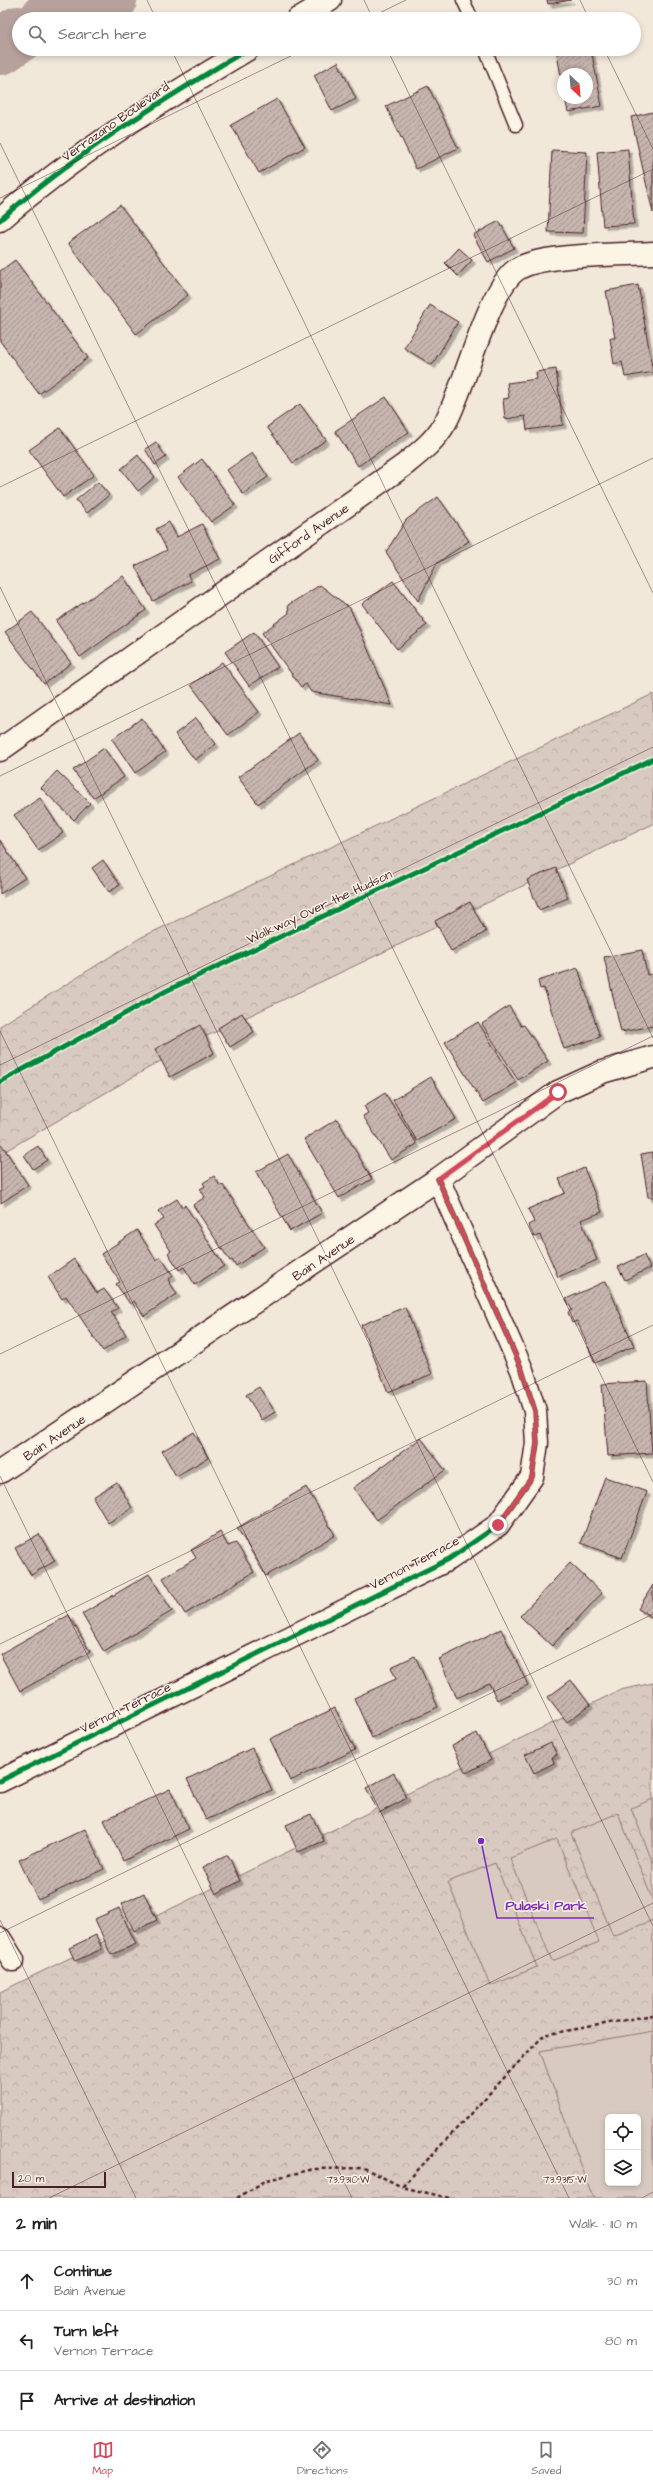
<!DOCTYPE html>
<meta charset="utf-8">
<style>
body{margin:0;font-family:"Architects Daughter",sans-serif;background:#f6f6f6;color:#202124}
.controls{position:absolute;right:12px;bottom:12px;display:grid;overflow:hidden;border-radius:6px;box-shadow:0 2px 6px #0003}
.controls button{width:36px;height:36px;display:grid;place-items:center;padding:0;border:0;border-bottom:1px solid #e0e0e0;background:#fff;color:#202124;font:20px sans-serif}
.compass{position:absolute;left:557px;top:68px;width:36px;height:36px;border-radius:50%;background:#fff;box-shadow:0 2px 6px #0003;rotate:154deg}
.scale{position:absolute;left:12px;bottom:10px;width:94px;box-sizing:border-box;padding-left:4px;border:2px solid #4a1f2b;border-top:0;font-size:11px;line-height:14px;white-space:nowrap;color:#4a1f2b;-webkit-text-stroke:3px #fcf5e5;paint-order:stroke}
.stop{position:absolute;width:12px;height:12px;margin:-9px;border:3px solid #d1495b;border-radius:50%;background:#fff}
.stop.end{background:#d1495b;border-color:#fff;box-shadow:0 1px 4px #0008}
.list{margin:0;padding:0;list-style:none}
h2{display:flex;justify-content:space-between;align-items:center;height:52px;margin:0;padding:0 16px;font-size:17px}
h2 small{font-size:13px;font-weight:400;color:#757577}
.list li{display:grid;grid-template-columns:26px 1fr auto;gap:12px;align-items:center;box-sizing:border-box;height:60px;padding:0 16px;border-top:1px solid #e0e0e0}
.list b{display:block;font-size:15px;white-space:nowrap}
.list p{margin:0;font-size:13px;white-space:nowrap;color:#757577}
.list em{font-size:13px;font-style:normal;color:#757577}
.icon{flex:none;width:22px;height:22px;fill:none;stroke:currentColor;stroke-width:2;stroke-linecap:round;stroke-linejoin:round}
.map{position:relative;flex:none;width:653px;height:2198px;overflow:hidden}
.search{position:absolute;background:#fff;box-shadow:0 2px 6px #0003;left:12px;right:12px;top:12px;height:44px;display:flex;align-items:center;gap:10px;box-sizing:border-box;padding:0 14px;border-radius:22px;color:#757577;font-size:15px}
.sheet{height:232px;background:#fff}
nav{display:flex;justify-content:space-around;align-items:center;box-sizing:border-box;height:56px;border-top:1px solid #e0e0e0;background:#fff;font-size:11px;color:#757577}
nav a{display:grid;justify-items:center;gap:2px}
nav .on{color:#d1495b}
.map>svg:first-child{display:block}
</style>
<div class="map">
<svg width="653" height="2198" viewBox="0 0 653 2198">
<defs>
<pattern id="park-crowns" width="20" height="18" patternUnits="userSpaceOnUse"><rect width="20" height="18" fill="#d8cac0"/><path d="M2 6a3 3 0 1 1 6 0M12 15a3 3 0 1 1 6 0" fill="none" stroke="#bbada5"/></pattern>
<pattern id="building-hatch" width="6" height="6" patternUnits="userSpaceOnUse"><rect width="6" height="6" fill="#c7b6af"/><path d="M-1 1l2-2M0 6l6-6M5 7l2-2" fill="none" stroke="#a4938f"/></pattern>
<filter id="shadow"><feDropShadow dx="3.5" dy="3.5" stdDeviation="0" flood-color="#0004"/></filter>
</defs>
<rect width="100%" height="100%" fill="#f1e8da"/>
<filter id="ink" filterUnits="userSpaceOnUse"><feTurbulence type="fractalNoise" baseFrequency=".025" numOctaves="2"/><feDisplacementMap in="SourceGraphic" scale="8" xChannelSelector="R" yChannelSelector="G"/><feConvolveMatrix kernelMatrix="1 2 1 2 8 2 1 2 1" color-interpolation-filters="sRGB"/></filter>
<g filter="url(#ink)">
<path fill="url(#park-crowns)" stroke="#917476" fill-rule="evenodd" d="M653 694V824L190 1044 0 1154V1026L140 938Z
M653 1683V2198H0V1992L620 1690ZM608 2117H638V2183H608Z"/>
<path fill="#d8cac0" stroke="#917476" fill-rule="evenodd" d="M653 1799V1863L631 1808Z
M618 1813 653 1901V1920L613 1936 571 1833Z
M557 1839 599 1942 552 1961 510 1858Z
M495 1863 537 1967 490 1986 448 1882Z
M653 2031V2198H593L540 2051ZM608 2117H638V2183H608Z"/>
<g fill="none" stroke-linecap="round" stroke-linejoin="round">
<path stroke="#b6a19c" stroke-width="56" d="M48 19 109 0
M0 47 19 34"/>
</g>
<path fill="url(#building-hatch)" stroke="#4a1f2b" filter="url(#shadow)" d="M547 0H571L548 4Z
M556 49H591L602 106 568 112 565 98H587V74H563V87Z
M338 62 356 99 332 111 314 75Z
M428 86 458 148 416 169 386 106Z
M277 99 305 147 259 173 231 125Z
M653 112V213L631 117Z
M628 149 634 224 603 226 597 152Z
M552 150 587 152 583 233 548 232Z
M120 205 188 295 136 334 68 243Z
M499 221 514 248 488 262 473 235Z
M459 248 472 260 458 276 445 263Z
M15 260 88 358 39 394 0 341V271Z
M638 285 653 372 625 377 622 362 614 364 610 338H615L606 291Z
M430 305 458 322 432 365 404 348Z
M556 369 563 425 527 430 525 416 505 419 503 399 509 398 507 383 537 379 536 372Z
M386 397 409 432 358 466 335 431Z
M300 404 326 440 293 463 267 427Z
M60 428 94 475 63 497 29 450Z
M156 442 166 457 155 465 145 449Z
M252 453 268 477 243 494 227 470Z
M138 455 155 477 138 491 121 469Z
M202 459 235 505 211 522 178 477Z
M98 482 109 495 87 513 76 500Z
M438 497 469 541 437 563 418 601 386 552 406 520Z
M169 522 177 537 202 524 220 559 188 575 191 581 153 601 135 566 167 550 156 529Z
M123 576 146 610 80 657 56 621Z
M393 581 427 625 397 649 362 604Z
M320 585 350 608 392 705 311 692 306 684 301 687 262 633 289 613 288 605Z
M32 612 71 663 44 684 5 632Z
M254 632 278 667 249 686 225 652Z
M222 662 259 712 228 735 191 685Z
M142 718 165 752 135 773 112 739Z
M196 718 216 744 195 760 175 734Z
M299 733 318 760 258 804 238 777Z
M104 748 124 777 93 798 73 770Z
M57 771 90 803 74 820 41 788Z
M40 798 63 833 38 850 14 815Z
M0 840 25 878 0 894Z
M103 860 120 885 109 892 92 868Z
M556 868 568 898 539 910 527 880Z
M470 902 486 932 451 951 435 921Z
M642 950 647 975 651 974 653 986V1026L621 1032 604 957Z
M578 968 600 1037 564 1049 544 988 540 989 538 981Z
M509 1006 521 1026 524 1025 548 1061 518 1080 482 1024Z
M242 1013 254 1032 230 1047 218 1028Z
M478 1022 516 1083 483 1103 445 1042Z
M200 1025 214 1053 170 1077 155 1049Z
M431 1077 456 1119 417 1141 393 1100Z
M385 1093 417 1144 391 1160 363 1116 368 1113 364 1106Z
M337 1119 372 1179 339 1198 304 1139Z
M2 1145 28 1185 1 1203 0 1147Z
M38 1146 47 1160 33 1169 24 1155Z
M653 1152V1197H648L641 1154Z
M288 1154 322 1213 290 1231 256 1172Z
M584 1168 602 1212 581 1220 597 1260 558 1277 540 1235 534 1237 528 1225 534 1222 528 1209 565 1193 559 1179Z
M214 1176 220 1186 223 1185 264 1247 236 1266 232 1260 230 1261 193 1205 205 1197 200 1189 205 1186 203 1183Z
M177 1199 182 1207 185 1205 224 1266 195 1285 184 1267 179 1270 168 1253 171 1251 154 1225 164 1219 158 1211Z
M137 1230 156 1260 161 1257 173 1276 168 1280 177 1294 144 1316 134 1301 130 1304 116 1284 120 1282 101 1254Z
M644 1255 650 1268 625 1280 618 1267Z
M74 1259 97 1293 104 1289 118 1308 111 1312 126 1335 103 1351 66 1296 62 1299 48 1277Z
M606 1281 634 1346 595 1363 577 1321 572 1323 568 1312 572 1310 566 1299Z
M405 1307 432 1374 388 1392 361 1325Z
M647 1381 652 1453 608 1456 602 1384Z
M259 1387 275 1412 262 1420 246 1395Z
M194 1432 208 1458 176 1476 162 1451Z
M421 1438 445 1470 377 1520 353 1488Z
M605 1477 647 1492 622 1558 581 1543Z
M117 1482 132 1508 108 1523 93 1497Z
M306 1487 335 1535 266 1576 237 1528Z
M220 1532 228 1546 236 1543 254 1572 185 1614 163 1578 196 1558 191 1550Z
M39 1534 55 1561 31 1575 15 1548Z
M570 1563 602 1593 552 1646 520 1616Z
M149 1574 172 1611 104 1652 82 1614Z
M653 1585V1618L638 1609Z
M69 1615 90 1652 20 1691 0 1654Z
M501 1629 528 1685 497 1700 489 1683 457 1698 439 1659Z
M415 1656 438 1707 372 1738 354 1698 396 1679 391 1667Z
M571 1680 590 1705 567 1722 548 1697Z
M335 1708 355 1750 290 1781 270 1739Z
M477 1733 491 1760 466 1773 452 1746Z
M551 1743 557 1755 552 1757 554 1763 534 1773 525 1755Z
M252 1748 272 1790 206 1820 187 1779Z
M394 1773 407 1798 379 1813 366 1788Z
M170 1789 189 1829 123 1861 104 1820Z
M311 1814 324 1841 298 1852 286 1825Z
M85 1829 104 1869 38 1900 19 1860Z
M228 1855 240 1881 216 1894 203 1867Z
M144 1893 157 1920 134 1931 121 1904Z
M119 1908 136 1944 111 1955 95 1919Z
M96 1935 102 1949 75 1961 69 1948Z"/>
<g fill="none" stroke-linecap="round" stroke-linejoin="round">
<g stroke="#4a1f2b" stroke-width="15">
<path id="lane" d="M463 0 472 19
M485 49 516 125"/>
</g>
<g stroke="#4a1f2b" stroke-width="25">
<path id="street" d="M298 19 330 0
M0 220C72 156 164 99 248 49
M0 750 403 466C419 453 435 441 445 423 465 388 487 291 516 270 539 253 622 255 653 253
M0 1472 438 1179 558 1092 602 1072 653 1057
M0 1781 449 1559 498 1525 532 1477 537 1443 535 1411 522 1370 438 1179
M0 1939 13 1960"/>
</g>
<path stroke="#4a1f2b" stroke-width="2.5" stroke-dasharray="4 3" stroke-linecap="butt" d="M237 2198 267 2180 314 2169 364 2168 402 2187
M449 2198 402 2187 544 2035 653 2015"/>
<use href="#lane" stroke="#fcf5e5" stroke-width="12"/>
<use href="#street" stroke="#fcf5e5" stroke-width="22"/>
<g stroke="#fcf5e5" stroke-width="8">
<path id="cycleway" d="M0 220C72 156 164 99 248 49
M0 1082 166 991 653 759
M0 1781 449 1559 498 1525 532 1477 537 1443 535 1411 522 1370 438 1179"/>
</g>
<use href="#cycleway" stroke="#00873e" stroke-width="5"/>
</g>
</g>
<g fill="none" stroke-linecap="round" stroke-linejoin="round" filter="url(#ink)">
<path stroke="#d1495b" stroke-width="5" d="M498 1525 532 1477 537 1443 535 1411 522 1370 438 1179 558 1092"/>
</g>
<path fill="none" stroke="#4a1f2b" stroke-width="1" stroke-opacity="0.45" d="M147 0 156 19M364 0 373 19M580 0 589 19M367 19 406 0M171 49 653 1038M387 49 653 593M604 49 653 149M0 143 653 1482M0 198 305 49M0 487 653 169M0 587 653 1926M0 776 653 458M0 1031 569 2198M0 1065 653 747M0 1354 653 1036M0 1476 352 2198M0 1644 653 1325M0 1920 136 2198M0 1933 653 1614M49 2198 653 1903M642 2198 653 2192"/>
<g text-anchor="middle" stroke-width="3" stroke-linejoin="round" paint-order="stroke">
<g font-size="13" fill="#4a1f2b" stroke="#fcf5e5">
<text transform="translate(115 121) rotate(-35)" y="5">Verrazano Boulevard</text>
<text transform="translate(308 533) rotate(-35)" y="5">Gifford Avenue</text>
<text transform="translate(319 906) rotate(-25)" y="5">Walkway Over the Hudson</text>
<text transform="translate(323 1257) rotate(-34)" y="5">Bain Avenue</text>
<text transform="translate(54 1437) rotate(-34)" y="5">Bain Avenue</text>
<text transform="translate(414 1562) rotate(-28)" y="5">Vernon Terrace</text>
<text transform="translate(125 1707) rotate(-26)" y="5">Vernon Terrace</text>
</g>
</g>
<g font-size="10" text-anchor="middle" fill="#4a1f2b" stroke="#fcf5e5" stroke-width="3" stroke-linejoin="round" paint-order="stroke">
<text x="348" y="2183">73.9310°W</text>
<text x="565" y="2183">73.9315°W</text>
</g>
<path fill="none" stroke="#7b2cbf" stroke-width="1.5" d="M481 1841L497 1918H594"/>
<circle fill="#7b2cbf" stroke="#fcf5e5" stroke-width="1.5" cx="481" cy="1841" r="4"/>
<g font-size="14" text-anchor="middle" font-weight="bold" fill="#7b2cbf" stroke="#fcf5e5" stroke-width="3" stroke-linejoin="round" paint-order="stroke">
<text x="546" y="1910">Pulaski Park</text>
</g>
</svg>
<div class="controls">
<button><svg class="icon" aria-label="locate" viewBox="0 0 24 24"><circle cx="12" cy="12" r="6"/><path d="M12 2v4M12 18v4M2 12h4M18 12h4"/></svg></button>
<button><svg class="icon" aria-label="layers" viewBox="0 0 24 24"><path d="M12 4l9 5-9 5-9-5zM3 14l9 5 9-5"/></svg></button>
</div>
<svg class="compass" viewBox="-18 -18 36 36"><path d="M0-13l5 13h-10z" fill="#e53935"/><path d="M0 13l5-13h-10z" fill="#757577"/></svg>
<div class="scale">20 m</div>
<div class="stop" style="left:558px;top:1092px"></div>
<div class="stop end" style="left:498px;top:1525px"></div>
<div class="search"><svg class="icon" aria-label="search" viewBox="0 0 24 24"><circle cx="10" cy="10" r="6"/><path d="M15 15l6 6"/></svg>Search here</div>
</div>
<section class="sheet">
<h2>2 min<small>Walk · 110 m</small></h2>
<ul class="list">
<li><svg class="icon" aria-label="ahead" viewBox="0 0 24 24"><path d="M12 20V5M6 11l6-6 6 6"/></svg><div><b>Continue</b><p>Bain Avenue</p></div><em>30 m</em></li>
<li><svg class="icon" aria-label="left" viewBox="0 0 24 24"><path d="M17 20v-9H6M10 6l-5 5 5 5"/></svg><div><b>Turn left</b><p>Vernon Terrace</p></div><em>80 m</em></li>
<li><svg class="icon" aria-label="arrive" viewBox="0 0 24 24"><path d="M6 21V4h12l-3 4 3 4H6"/></svg><div><b>Arrive at destination</b></div></li>
</ul>
</section>
<nav>
<a class="on"><svg class="icon" aria-label="map" viewBox="0 0 24 24"><path d="M3 6l6-2 6 2 6-2v14l-6 2-6-2-6 2zM9 4v14M15 6v14"/></svg>Map</a>
<a><svg class="icon" aria-label="directions" viewBox="0 0 24 24"><path d="M12 3l9 9-9 9-9-9zM9 14v-3h6M13 9l2 2-2 2"/></svg>Directions</a>
<a><svg class="icon" aria-label="saved" viewBox="0 0 24 24"><path d="M7 4h10v16l-5-4-5 4z"/></svg>Saved</a>
</nav>
